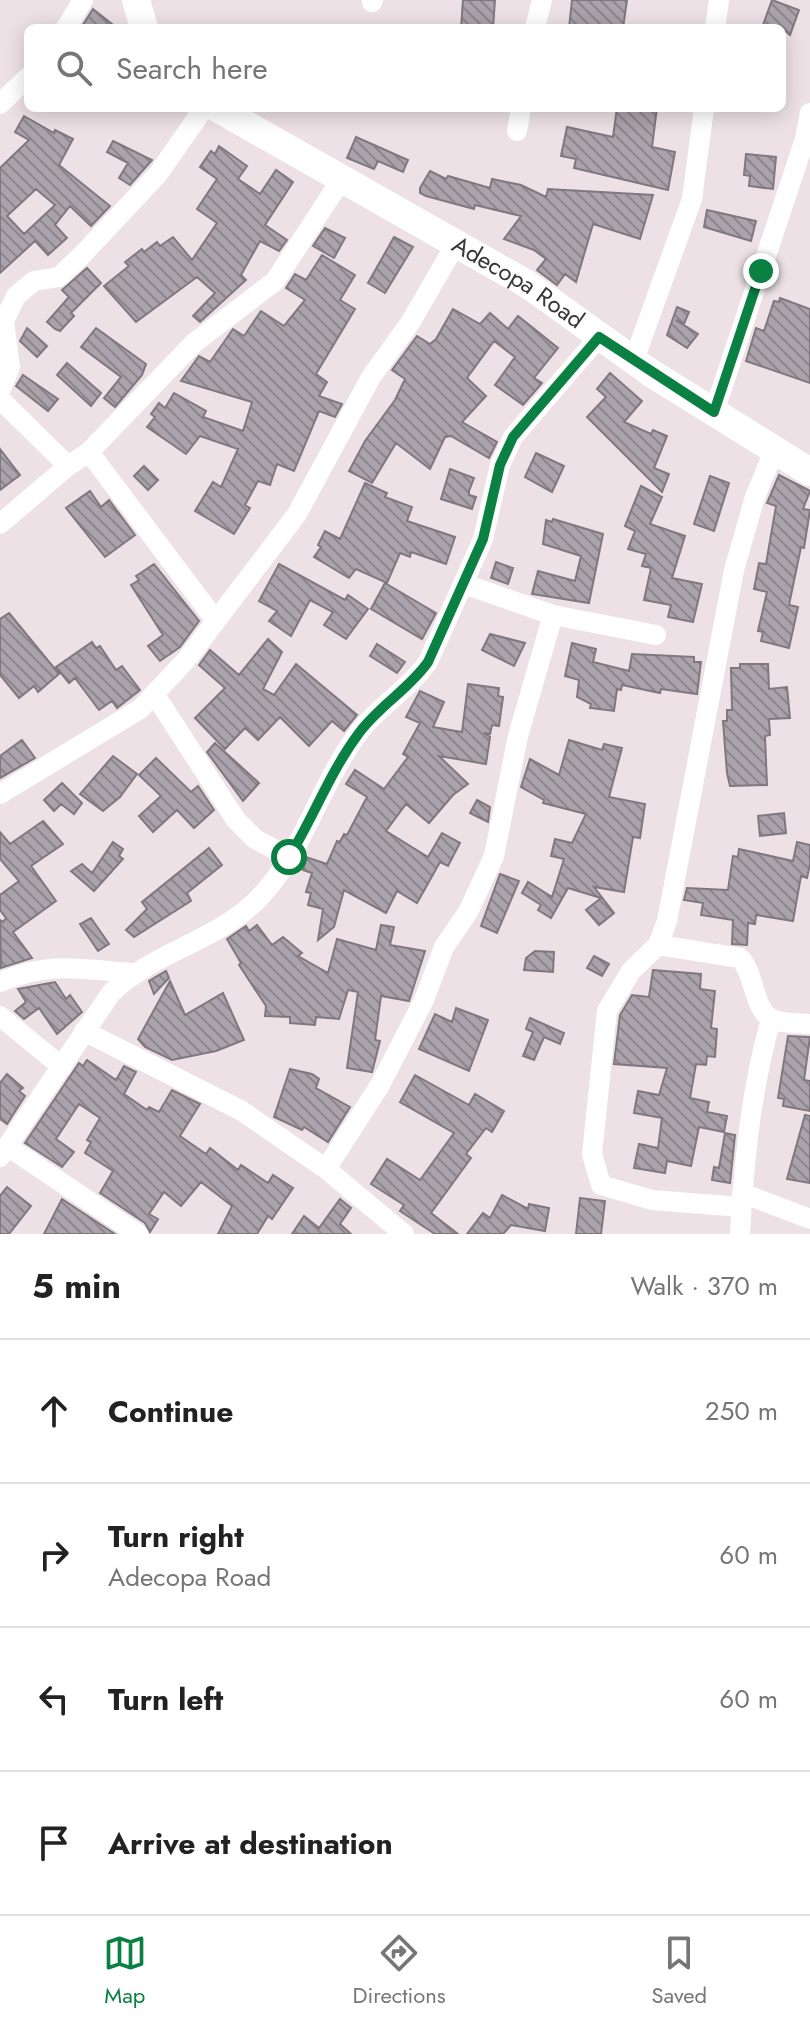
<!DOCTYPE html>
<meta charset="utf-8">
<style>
body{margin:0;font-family:Jost,sans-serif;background:#f6f6f6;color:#222}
.stop{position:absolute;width:24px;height:24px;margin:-18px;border:6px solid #0b8043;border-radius:50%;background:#fff}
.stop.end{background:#0b8043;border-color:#fff;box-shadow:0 2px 8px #0008}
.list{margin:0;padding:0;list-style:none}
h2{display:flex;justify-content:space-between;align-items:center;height:104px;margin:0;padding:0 32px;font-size:34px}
h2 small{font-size:26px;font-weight:400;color:#767676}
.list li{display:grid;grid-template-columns:52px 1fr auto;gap:24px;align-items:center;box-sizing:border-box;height:144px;padding:0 32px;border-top:2px solid #e0e0e0}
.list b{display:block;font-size:30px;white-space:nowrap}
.list p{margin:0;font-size:26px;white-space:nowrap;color:#767676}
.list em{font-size:26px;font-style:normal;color:#767676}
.icon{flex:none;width:44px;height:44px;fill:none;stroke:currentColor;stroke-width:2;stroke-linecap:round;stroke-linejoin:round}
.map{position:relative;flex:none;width:810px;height:1234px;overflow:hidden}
.search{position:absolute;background:#fff;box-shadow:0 4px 20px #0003;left:24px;right:24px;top:24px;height:88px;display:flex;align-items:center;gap:20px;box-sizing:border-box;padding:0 28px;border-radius:12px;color:#767676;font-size:30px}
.sheet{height:680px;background:#fff}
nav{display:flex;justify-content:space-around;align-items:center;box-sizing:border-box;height:112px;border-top:2px solid #e0e0e0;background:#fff;font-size:22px;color:#767676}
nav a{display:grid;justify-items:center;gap:4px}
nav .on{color:#0b8043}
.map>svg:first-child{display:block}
</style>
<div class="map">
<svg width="810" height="1234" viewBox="0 0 810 1234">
<defs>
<pattern id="building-back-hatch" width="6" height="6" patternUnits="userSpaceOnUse" patternTransform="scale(2)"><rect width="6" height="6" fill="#aba3ab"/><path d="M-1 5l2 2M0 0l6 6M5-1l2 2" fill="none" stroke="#8c868c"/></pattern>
</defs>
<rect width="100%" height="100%" fill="#ede1e5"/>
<path fill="url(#building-back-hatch)" stroke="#7f7880" stroke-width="2" fill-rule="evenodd" d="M463 0H495L493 28H461Z
M572 0H627L623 28H569Z
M772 0 799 10 790 35 782 28 763 25Z
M93 9 117 28H81Z
M617 108H657L652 147 675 152 668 190 574 168 576 159 561 156 567 127 613 137Z
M24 116 54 133 55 130 73 139 59 165 110 206 91 226 70 206 55 225 67 238 48 255 35 241 0 273V168L29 140 15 132ZM36 189 55 205 24 234 7 216Z
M356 137 408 160 403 172 378 161 374 169 347 158Z
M113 141 152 160 130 185 119 178 128 163 107 152Z
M219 146 247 166 238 179 260 194 276 170 293 182 265 225 287 240 279 251 260 241 241 275 246 280 200 322 193 316 215 293 197 277 136 322 104 286 129 266 125 262 142 249 144 252 157 242 160 246 173 237 192 260 217 223 197 209 217 179 200 167 211 151 215 154Z
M746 154 776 157 773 189 749 186 750 176 744 175Z
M430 171 446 179 448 176 490 188 492 179 521 185 546 197 548 189 653 195 640 239 593 224 576 282 565 274 557 285 537 270 546 259 534 250 504 239 521 216 475 205 474 209 426 196 420 193V188Z
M707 210 756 221 751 241 704 227Z
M325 228 345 238 334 258 313 246Z
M394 237 413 247 385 293 368 283Z
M322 255 355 275 340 300 355 309 316 374 327 382 319 396 342 404 335 417 319 411 294 471 277 464 270 485 258 481 245 505 250 508 234 534 195 511 213 482 221 487 238 449 200 436 186 454 147 427 155 417 151 414 159 403 165 408 174 393 206 411 203 417 243 431 252 402 181 381 199 356 210 362 233 329 244 336 261 311 284 326 305 300 286 288 295 274 306 280Z
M87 268 101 283 71 313 74 316 60 331 55 329 47 322 69 297 62 290Z
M780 298 810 309V383L746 361 756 328 764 331 774 301 779 302Z
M677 307 689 312 684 324 676 320 698 334 687 348 667 335Z
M453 309 480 324 490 313 508 329 518 316 558 348 534 378 542 383 523 405 495 385 515 357 494 341 467 378 486 396 462 422 497 442 489 458 451 436 445 437 430 469 396 443 372 483 349 471 365 441 395 400 405 379 392 370 417 336 430 344 436 339Z
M27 328 47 346 37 357 20 341Z
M96 328 146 364 142 375 115 407 104 398 121 377 81 347Z
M67 363 101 393 91 406 57 375Z
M610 373 642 401 624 422 651 434 653 430 667 436 654 468 669 474 662 492 587 417 606 397 597 389Z
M23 375 58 399 48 411 16 386Z
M0 449 20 475 0 490Z
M536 453 564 466 552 492 525 477Z
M144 466 158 480 148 490 134 476Z
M450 469 474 478 469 491V495L476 497 472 509 441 499Z
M779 475 810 491 803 509 810 510 804 548 801 547 789 605 798 607 789 648 761 641 763 632 758 631 767 592 754 589 759 563 766 564 776 506 767 503Z
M710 476 729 483 714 531 694 524Z
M365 483 387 493 385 497 412 507 407 521 455 537 446 564 411 552 410 557 400 553 387 583 356 569 349 578 314 557 321 547 318 545 325 531 340 539Z
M641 486 662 497 650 524 685 536 672 578 702 584 693 622 668 617 671 605 644 600 651 568 642 566 646 554 628 549 635 531 625 526Z
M90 491 101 507 109 500 135 535 105 557 66 508Z
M553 519 603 534 589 603 532 594 538 571 575 581 581 556 543 544 546 520 552 522Z
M496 562 513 568 508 584 491 578Z
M154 564 199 621 180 647 160 661 148 646 163 635 131 585 139 580 136 576Z
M279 564 345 600 348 595 368 609 346 639 324 625 333 612 310 600 291 636 269 621 277 611 259 601Z
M385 583 436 613 422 639 371 609Z
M9 613 59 674 38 692 34 686 19 698 0 675V619Z
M490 634 525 643 514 666 482 650Z
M268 639 282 652 263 689 274 695 296 664 357 715 344 731 332 721 309 746 280 717 258 740 245 728 225 749 195 718 225 688 199 665 210 650 239 675Z
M92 642 96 648 100 646 116 670 122 666 140 690 117 708 112 701 99 710 75 678 69 683 56 667Z
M572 643 596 649 593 662 629 671 632 654 694 657V662H701L697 694 661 689 660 693 622 685 621 690 617 689 614 711 590 708 591 704 577 697 579 680 565 676Z
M377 644 405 662 397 673 370 656Z
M740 664H768L769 689 787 687 790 718 769 719 770 735 765 736 767 785 730 786 727 773 723 721H727V710H732L731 668H740Z
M468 684 499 688 498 696 503 697 499 726 492 725 490 734 484 733 490 737 486 764 439 756 468 784 453 795 429 823 406 804 386 831 428 857 442 833 460 843 448 866 440 862 417 903 397 891 386 913 344 890 334 927 318 940 323 909 308 905 311 893 306 892 312 873 303 870 306 857 327 864 337 841 340 842 344 834 347 835 367 797 346 784 355 770 384 789 408 757 403 754 420 723 406 717 420 691 444 702 433 727 462 732Z
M22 740 35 758 0 778V756Z
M569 740 602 750 604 744 622 748 609 797 645 804 640 838 633 837 624 892 594 887 614 913 599 925 586 910 601 898 568 888 551 918 538 910 541 905 522 893 528 882 552 897 564 859 551 856 555 839 572 843 586 814 543 803 544 800 521 787 530 759 559 775Z
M215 743 259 783 243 801 207 752Z
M113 756 137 774 120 797 103 811 80 794Z
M156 758 191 792 198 786 214 810 194 828 177 810 153 832 139 816 161 796 139 775Z
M62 783 82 803 74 814 61 804 54 811 44 800Z
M477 800 490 807 488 822 470 813Z
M784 813 786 833 760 836 758 816Z
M43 821 63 844 31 866 56 901 13 932 32 958 1 968 0 920 3 922 6 918 0 910V895L19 881 0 859V832L10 844Z
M113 842 123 849 119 856 123 859 94 891 71 871 82 864 92 873Z
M797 842 810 845V864L807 878 801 876 793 921 756 915 755 924 748 923 747 945 732 944 733 920 701 915 703 903 684 900 687 888 728 890 733 856 738 857 739 849 793 861Z
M209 848 222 865 187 893 191 901 134 937 126 930 147 909 142 902Z
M500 874 519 881 497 933 481 926Z
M91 918 109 944 98 951 80 924Z
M257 925 272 945 283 937 302 953 298 956 328 973 337 939 376 950 381 925 394 927 390 945 425 951 409 1001 381 996 375 1040 380 1041 372 1072 347 1068 358 992 348 990 339 1019 316 1017 315 1025 290 1023V1017L265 1016 266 1006 239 965 241 963 227 939 246 926 249 931Z
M535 951 554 952 553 972 524 970 526 958Z
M594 956 609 964 602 976 587 968Z
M653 970 701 974 700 989 715 991 711 1028 717 1029 715 1057 707 1056 706 1065 696 1064 690 1098 709 1102 707 1112 727 1116 724 1132 699 1127 691 1166 667 1161 665 1173 634 1168 639 1144 658 1148 662 1118 634 1113 638 1091 659 1095 667 1068 614 1064 620 1015 632 995 649 997Z
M166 971 169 978 154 994 149 981Z
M170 981 185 1015 223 993 244 1040 216 1051 172 1060 145 1047 138 1039Z
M55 982 66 999 70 995 82 1012 57 1034 39 1008 24 1019 15 1011 26 1002 18 989Z
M456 1008 488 1020 469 1071 419 1049 435 1014 452 1022Z
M530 1018 564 1033 560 1044 544 1037 534 1060 523 1056 533 1032 526 1029Z
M788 1036 810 1037 804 1080 810 1081V1111L783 1106 784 1099 778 1098Z
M87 1060 116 1080 124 1066 136 1072 124 1094 147 1110 149 1107 159 1112 172 1090 200 1104 180 1136 206 1154 210 1148 238 1170 241 1165 268 1183 273 1175 293 1188 272 1219 268 1216 257 1234H218L232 1206 201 1182 181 1206 164 1192 149 1214 158 1219 150 1232 145 1223 100 1193 113 1171 85 1153 91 1142 87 1140 100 1118 79 1104 56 1139 74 1152 62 1167 25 1143 79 1063 83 1066Z
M290 1069 312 1074 319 1079 316 1088 350 1107 328 1142 304 1127 302 1130 274 1117Z
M7 1074 23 1088 19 1091 25 1096 7 1124 0 1119V1083Z
M415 1075 469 1105 475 1094 504 1111 492 1132 486 1128 466 1154 471 1158 431 1213 458 1234H435L400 1211 404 1205 371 1184 387 1159 420 1180 454 1133 400 1102Z
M805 1115 810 1116V1183L787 1179Z
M725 1133 735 1135 730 1183 712 1180 714 1167 719 1168Z
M7 1187 31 1206 9 1234H0V1196Z
M502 1195 528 1209 529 1204 549 1208 545 1231 511 1225 503 1234H467L483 1213 490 1218Z
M580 1198 605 1201 601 1234H576Z
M62 1199 115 1234H44Z
M340 1199 351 1208 340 1224 351 1234H292L304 1216 319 1228Z"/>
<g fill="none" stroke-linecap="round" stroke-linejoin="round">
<path stroke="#fff" stroke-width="20" d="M372 2 373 0
M66 28 83 0
M535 28 542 0
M715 28 719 0
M0 104 28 77
M517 131 521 108
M634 360 692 199 704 108
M0 391 10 367 4 321 16 296 34 281 59 277 81 256 158 174 204 108
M0 399 68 466
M714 412 805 139 810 113
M89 452 216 621
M0 524 68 466 89 452 194 343 275 281 343 177
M464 584 553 615 656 635
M155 695 236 820 255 839 289 857
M0 794 140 709 187 659 297 514 371 377 410 323 457 242
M658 945 740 958C755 973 753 1010 772 1019 782 1024 799 1023 810 1024
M0 982C50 961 80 969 132 973
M0 1016 62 1067
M84 1031 242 1111 326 1169 404 1234
M7 1146 138 1234
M0 1157 111 993C153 952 218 941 259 898 305 850 320 783 360 731 380 705 409 689 428 662L483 539 500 465 513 437 599 337
M326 1169 380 1085 424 1000 444 947 468 912 494 856 518 736 553 615
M742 1193 810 1219
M741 1207 652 1200 601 1185 592 1154 607 1011 631 971 658 945 667 921 734 570 755 497 774 451
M740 1234C744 1160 751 1090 771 1019"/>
<g stroke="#fff" stroke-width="28">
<path d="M136 0 144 28"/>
<path id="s1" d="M217 108 527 284 651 373 810 472"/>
</g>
</g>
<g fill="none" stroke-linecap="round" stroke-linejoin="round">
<path stroke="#0b8043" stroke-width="10" d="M289 857C314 816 330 772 359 733 379 706 409 689 428 662L483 539 500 465 513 437 599 337 714 412 761 271"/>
</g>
<g text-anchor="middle" stroke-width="8" stroke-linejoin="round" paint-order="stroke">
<g font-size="24" fill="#3a3537" stroke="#faeef2">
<text dy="8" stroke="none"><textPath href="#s1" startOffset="348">Adecopa Road</textPath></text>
</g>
</g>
</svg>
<div class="stop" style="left:289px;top:857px"></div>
<div class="stop end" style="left:761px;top:271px"></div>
<div class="search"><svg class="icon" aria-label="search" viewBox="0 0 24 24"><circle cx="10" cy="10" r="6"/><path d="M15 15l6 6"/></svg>Search here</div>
</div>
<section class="sheet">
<h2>5 min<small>Walk · 370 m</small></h2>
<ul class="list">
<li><svg class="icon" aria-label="ahead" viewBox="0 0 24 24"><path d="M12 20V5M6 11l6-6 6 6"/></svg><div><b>Continue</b></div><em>250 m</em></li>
<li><svg class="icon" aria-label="right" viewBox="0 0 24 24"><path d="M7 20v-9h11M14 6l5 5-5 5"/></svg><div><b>Turn right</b><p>Adecopa Road</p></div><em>60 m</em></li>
<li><svg class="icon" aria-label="left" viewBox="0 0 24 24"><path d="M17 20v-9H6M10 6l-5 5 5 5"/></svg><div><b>Turn left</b></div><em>60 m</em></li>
<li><svg class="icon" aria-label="arrive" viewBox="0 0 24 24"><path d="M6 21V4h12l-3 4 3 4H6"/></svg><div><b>Arrive at destination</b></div></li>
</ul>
</section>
<nav>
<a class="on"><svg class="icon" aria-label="map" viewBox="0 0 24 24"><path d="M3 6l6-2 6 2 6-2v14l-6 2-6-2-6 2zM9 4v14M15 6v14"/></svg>Map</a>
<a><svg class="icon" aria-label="directions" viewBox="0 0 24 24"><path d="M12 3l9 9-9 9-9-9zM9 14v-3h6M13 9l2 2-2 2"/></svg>Directions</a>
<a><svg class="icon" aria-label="saved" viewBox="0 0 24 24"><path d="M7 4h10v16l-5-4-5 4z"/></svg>Saved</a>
</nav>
